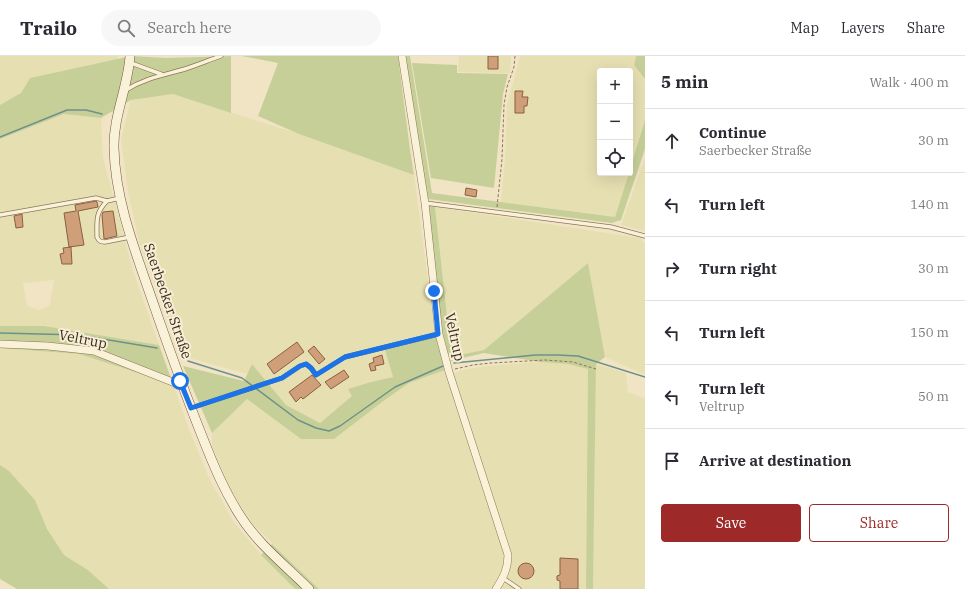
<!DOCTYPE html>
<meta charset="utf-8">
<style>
body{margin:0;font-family:"IBM Plex Serif",serif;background:#f7f7f7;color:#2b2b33}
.controls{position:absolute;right:12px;top:12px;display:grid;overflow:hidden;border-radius:4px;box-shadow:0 4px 16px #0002}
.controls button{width:36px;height:36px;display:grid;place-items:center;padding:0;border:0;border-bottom:1px solid #e1e1e2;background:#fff;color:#2b2b33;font:20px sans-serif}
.stop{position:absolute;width:12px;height:12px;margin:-9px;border:3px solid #1a73e8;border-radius:50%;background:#fff}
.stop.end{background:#1a73e8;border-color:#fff;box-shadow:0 1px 4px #0008}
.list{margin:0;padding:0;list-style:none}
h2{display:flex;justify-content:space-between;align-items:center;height:52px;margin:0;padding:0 16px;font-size:17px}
h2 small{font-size:13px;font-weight:400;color:#7c7c81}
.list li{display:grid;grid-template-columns:26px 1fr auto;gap:12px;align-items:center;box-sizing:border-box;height:64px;padding:0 16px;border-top:1px solid #e1e1e2}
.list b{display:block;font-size:15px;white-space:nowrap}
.list p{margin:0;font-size:13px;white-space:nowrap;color:#7c7c81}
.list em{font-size:13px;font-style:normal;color:#7c7c81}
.actions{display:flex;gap:8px;padding:12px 16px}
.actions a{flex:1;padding:9px 0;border:1px solid #9d2a28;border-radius:4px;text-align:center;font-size:14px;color:#9d2a28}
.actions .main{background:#9d2a28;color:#fff}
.icon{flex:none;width:22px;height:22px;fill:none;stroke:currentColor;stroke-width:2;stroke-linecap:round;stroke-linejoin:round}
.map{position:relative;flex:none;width:645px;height:533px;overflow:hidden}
header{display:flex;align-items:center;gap:24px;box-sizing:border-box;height:56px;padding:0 20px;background:#fff;border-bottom:1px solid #e1e1e2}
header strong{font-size:19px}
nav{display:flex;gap:22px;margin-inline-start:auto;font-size:14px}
.search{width:280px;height:36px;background:#f7f7f7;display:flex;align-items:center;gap:10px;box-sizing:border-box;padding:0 14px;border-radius:22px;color:#7c7c81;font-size:15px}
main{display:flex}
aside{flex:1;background:#fff}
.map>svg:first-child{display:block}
</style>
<header>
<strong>Trailo</strong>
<div class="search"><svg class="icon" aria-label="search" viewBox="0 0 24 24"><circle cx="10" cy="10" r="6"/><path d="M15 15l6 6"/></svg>Search here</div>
<nav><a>Map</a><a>Layers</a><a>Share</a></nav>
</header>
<main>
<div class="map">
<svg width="645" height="533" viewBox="0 0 645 533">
<rect width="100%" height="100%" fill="#f0e4c5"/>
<path fill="#e6dfb2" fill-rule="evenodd" d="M0 0H118V3L30 22 21 37 0 49Z
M459 0H511L510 17 458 16Z
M520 0H636L634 9 645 23V64L630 113V15H600V117H629L615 161 501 146 505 103 507 49Z
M173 38 299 78 414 119 435 276 384 289 393 321 371 326 349 333 352 340 320 367 286 349 252 308 247 318 182 300 139 186 128 135 121 83 131 44Z
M64 58 101 62 103 101 133 215 159 289 44 270H0V83ZM54 224 50 249 39 254 27 250 23 227Z
M645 103V175L621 169Z
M435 151 640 182 645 188V319L605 301 588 207 484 294 453 300 449 278Z
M0 292 79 298 173 328 190 376 210 424 233 465 261 499 295 533H109L88 514 64 499 47 473 35 444 9 415 0 409Z
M540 306 568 308 588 313 586 533H497L511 507 453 318 462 314 487 310Z
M596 308 626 317 628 336 644 342 645 340V533H593Z
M445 314 505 492 506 506 501 520 492 533H318L252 467 231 435 212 390V377L247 343 301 383 382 346 409 327Z"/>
<path fill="#c7cf98" d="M131 0 166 2 231 0V57L173 38 131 44 101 62 64 58 0 83V49L21 37 30 22Z
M242 0H398L410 94 414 119 299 78 258 60 278 7Z
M405 0H410L432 137 615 161 629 117H630V113L645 64V93L621 164 612 167 428 143Z
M636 0H645V23L634 9Z
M412 7 457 9V17L508 18 503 38 494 132 431 122Z
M428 150 435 151 449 278 454 300 484 294 588 207 605 301 596 308 593 533H586L588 313 568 308 540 306 484 297 450 305 443 278Z
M0 270H44L159 289 173 328 79 298 0 292Z
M437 281 445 314 409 327 382 346 334 383H301L247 343 212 377 183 310 244 325 252 308 286 349 320 367 352 340 348 333 371 326 393 321 385 294Z
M0 409 9 415 35 444 47 473 64 499 88 514 109 533H17L0 523Z
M272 488 319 533H295L261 499Z"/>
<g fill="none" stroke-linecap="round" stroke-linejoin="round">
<path stroke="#6d928a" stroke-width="1.5" d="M0 81 67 54H86L102 58
M0 277 79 279 157 292
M188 305 242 322 298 364 316 372 329 375 340 370 395 331 443 310
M454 307 535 299H557L578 300 645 321"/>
</g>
<path fill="#cf9f7a" stroke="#8c5f3f" d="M488 0H498V13H488Z
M515 35H523L522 41H528L527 50H524V57H515Z
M466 132 477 134 476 141 465 139Z
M96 145 97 146 98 151 78 155 84 189 69 191 64 157 76 155 75 149Z
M113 155 117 180 104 183 102 159 103 156Z
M22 158 23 171 16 172 14 160Z
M71 191 72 208H62L60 198 64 197 63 192Z
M297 286 304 296 274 318 267 308Z
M314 290 325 303 319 308 308 295Z
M382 299 384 308 375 310 376 314 371 315 369 308 374 306 373 302Z
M344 314 349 321 331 333 325 326Z
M312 319 321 329 303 343 301 341 296 346 289 336Z
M560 502 578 503V533H560V525L557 524V520L560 519Z
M518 515a8 8 0 1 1 16 0a8 8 0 1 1-16 0Z"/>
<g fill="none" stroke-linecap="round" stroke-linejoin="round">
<g stroke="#8c765a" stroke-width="5">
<path id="service" d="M131 7 161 18
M126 34C145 22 164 19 185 13 198 9 209 4 221 0
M107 145C95 157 97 165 97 181 99 185 100 186 105 186L130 181
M425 147 611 171 645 180
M0 159 96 142 107 145 120 142
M191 352 282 322 300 310 306 308 311 312 316 319 345 301 439 278
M503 522 519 533"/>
</g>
<g stroke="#8c765a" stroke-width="8">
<path id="minor" d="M402 0 425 147 439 278 449 316 508 499C508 513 503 522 496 533
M0 288 48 290 94 295 175 327 180 325"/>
</g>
<g stroke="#6e573d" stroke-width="10">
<path id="secondary" d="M130 0C128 31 113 61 114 92 115 149 140 207 158 261 172 301 186 340 202 380 213 408 224 435 241 461 259 489 286 510 309 533"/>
</g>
<path stroke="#8c765a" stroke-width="1" stroke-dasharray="3 2" stroke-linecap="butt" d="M497 151 502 103 504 49 507 31 514 11 515 0
M455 313 473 309 491 307 545 304 573 306 596 313"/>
<use href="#service" stroke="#faf1d9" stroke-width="3.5"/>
<use href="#minor" stroke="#faf1d9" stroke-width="7"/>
<use href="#secondary" stroke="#faf1d9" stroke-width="9"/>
</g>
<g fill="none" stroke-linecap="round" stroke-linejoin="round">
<path stroke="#1a73e8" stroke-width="5" d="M180 325 191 352 282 322 300 310 306 308 311 312 316 319 345 301 438 278 434 235"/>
</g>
<g text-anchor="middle" stroke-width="4" stroke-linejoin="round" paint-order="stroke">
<g font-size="14" fill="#3b2d1f" stroke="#f7eed5">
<text transform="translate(168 245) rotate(71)" y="5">Saerbecker Straße</text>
<text transform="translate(455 281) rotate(78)" y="5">Veltrup</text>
<text transform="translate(83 283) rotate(11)" y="5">Veltrup</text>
</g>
</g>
</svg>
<div class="controls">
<button>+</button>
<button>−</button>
<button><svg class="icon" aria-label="locate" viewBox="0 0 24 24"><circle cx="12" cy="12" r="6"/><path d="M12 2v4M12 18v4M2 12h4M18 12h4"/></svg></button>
</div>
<div class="stop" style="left:180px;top:325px"></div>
<div class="stop end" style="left:434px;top:235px"></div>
</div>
<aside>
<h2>5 min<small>Walk · 400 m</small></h2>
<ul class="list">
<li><svg class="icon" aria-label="ahead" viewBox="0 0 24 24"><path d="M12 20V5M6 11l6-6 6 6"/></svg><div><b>Continue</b><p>Saerbecker Straße</p></div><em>30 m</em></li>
<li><svg class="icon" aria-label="left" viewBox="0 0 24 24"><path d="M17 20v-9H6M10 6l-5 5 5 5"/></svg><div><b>Turn left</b></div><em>140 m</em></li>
<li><svg class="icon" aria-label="right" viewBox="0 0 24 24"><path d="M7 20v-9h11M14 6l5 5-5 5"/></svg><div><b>Turn right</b></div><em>30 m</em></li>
<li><svg class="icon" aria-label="left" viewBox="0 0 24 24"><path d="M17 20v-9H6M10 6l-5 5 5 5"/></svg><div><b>Turn left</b></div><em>150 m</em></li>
<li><svg class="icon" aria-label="left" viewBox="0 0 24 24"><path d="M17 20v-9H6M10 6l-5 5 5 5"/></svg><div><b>Turn left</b><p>Veltrup</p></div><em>50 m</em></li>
<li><svg class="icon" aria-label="arrive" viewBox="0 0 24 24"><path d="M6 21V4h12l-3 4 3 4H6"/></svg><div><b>Arrive at destination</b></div></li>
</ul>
<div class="actions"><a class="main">Save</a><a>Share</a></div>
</aside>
</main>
